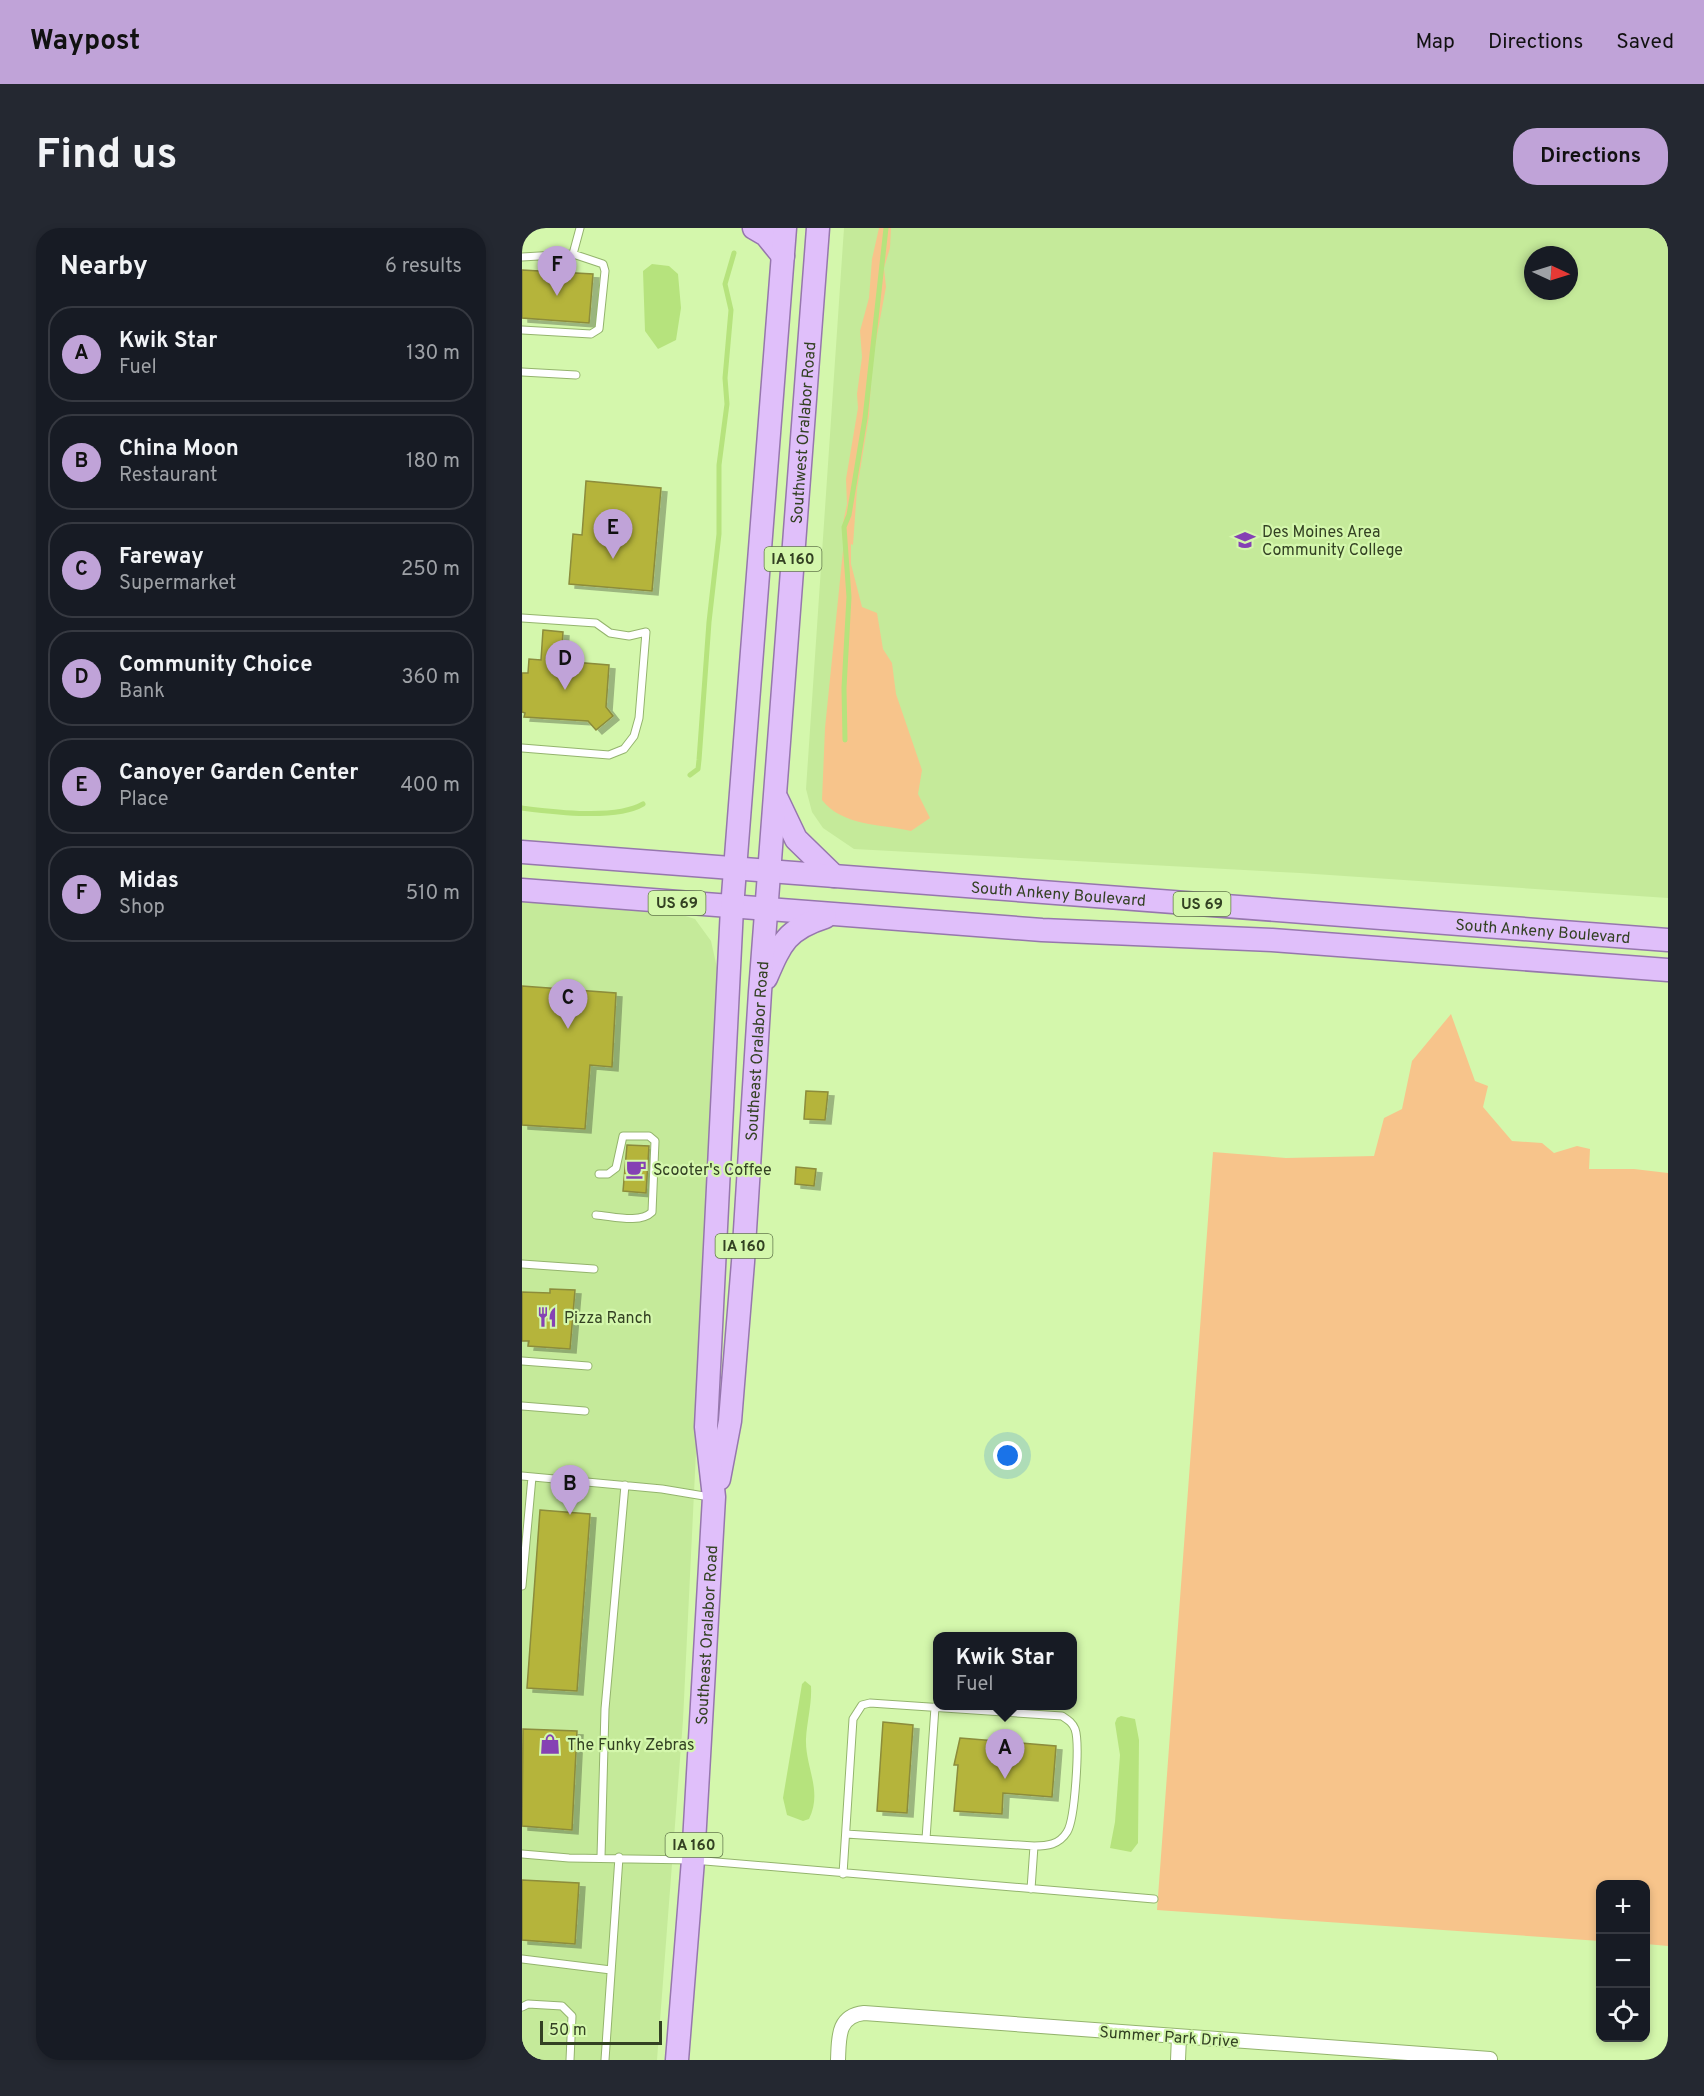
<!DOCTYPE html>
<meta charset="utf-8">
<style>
body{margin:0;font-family:Overpass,sans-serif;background:#242831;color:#f1f3f6}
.controls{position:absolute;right:18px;bottom:18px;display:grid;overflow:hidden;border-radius:12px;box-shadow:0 3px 9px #0003}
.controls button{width:54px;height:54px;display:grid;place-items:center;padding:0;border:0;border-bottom:2px solid #363941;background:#171b24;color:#f1f3f6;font:30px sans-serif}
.compass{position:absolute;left:1002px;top:18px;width:54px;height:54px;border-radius:50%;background:#171b24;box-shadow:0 3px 9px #0003;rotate:94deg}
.scale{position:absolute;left:18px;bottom:15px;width:122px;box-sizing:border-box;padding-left:6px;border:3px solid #334123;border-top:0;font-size:16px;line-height:21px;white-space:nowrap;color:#334123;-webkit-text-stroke:4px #d4f7ac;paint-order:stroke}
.you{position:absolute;left:486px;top:1228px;width:21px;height:21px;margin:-15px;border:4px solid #fff;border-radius:50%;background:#1a73e8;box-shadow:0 0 0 9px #1a73e833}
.badge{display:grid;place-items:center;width:39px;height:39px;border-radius:50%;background:#c0a3d8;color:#111;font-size:20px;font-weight:700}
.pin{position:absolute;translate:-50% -50px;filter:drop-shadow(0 2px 3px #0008)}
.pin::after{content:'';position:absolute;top:32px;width:21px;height:18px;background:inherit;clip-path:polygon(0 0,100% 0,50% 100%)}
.popup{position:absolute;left:411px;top:1404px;width:144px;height:78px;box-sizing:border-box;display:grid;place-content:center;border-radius:12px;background:#171b24;filter:drop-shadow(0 2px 4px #0005);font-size:20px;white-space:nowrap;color:#9ea1a6}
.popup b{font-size:22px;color:#f1f3f6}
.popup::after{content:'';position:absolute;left:50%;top:100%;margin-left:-12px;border:12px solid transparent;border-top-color:#171b24}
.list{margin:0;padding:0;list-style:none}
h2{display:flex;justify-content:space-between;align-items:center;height:78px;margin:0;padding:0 24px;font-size:26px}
h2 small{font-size:20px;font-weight:400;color:#9ea1a6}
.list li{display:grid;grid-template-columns:39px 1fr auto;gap:18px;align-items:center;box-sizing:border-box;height:96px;margin:0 12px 12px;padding:0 12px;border:2px solid #363941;border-radius:24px}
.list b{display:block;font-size:22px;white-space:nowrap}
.list p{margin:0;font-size:20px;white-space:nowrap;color:#9ea1a6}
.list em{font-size:20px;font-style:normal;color:#9ea1a6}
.icon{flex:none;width:33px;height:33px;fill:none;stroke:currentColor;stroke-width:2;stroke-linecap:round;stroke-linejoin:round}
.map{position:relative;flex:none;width:1146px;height:1832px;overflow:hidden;border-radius:24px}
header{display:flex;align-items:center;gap:36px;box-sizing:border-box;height:84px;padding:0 30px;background:#c0a3d8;color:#111}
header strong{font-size:28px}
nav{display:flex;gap:33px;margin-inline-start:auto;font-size:21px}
.intro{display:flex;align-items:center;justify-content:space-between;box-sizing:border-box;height:144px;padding:0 36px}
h1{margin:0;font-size:42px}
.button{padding:15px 27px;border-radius:24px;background:#c0a3d8;color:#111;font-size:21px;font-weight:700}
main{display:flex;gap:36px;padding:0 36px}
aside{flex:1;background:#171b24;border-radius:24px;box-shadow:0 3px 9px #0003}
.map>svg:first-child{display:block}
</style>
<header>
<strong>Waypost</strong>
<nav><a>Map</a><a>Directions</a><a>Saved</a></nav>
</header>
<div class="intro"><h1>Find us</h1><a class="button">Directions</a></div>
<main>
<aside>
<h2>Nearby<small>6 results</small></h2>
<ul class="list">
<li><span class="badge">A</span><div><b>Kwik Star</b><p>Fuel</p></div><em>130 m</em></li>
<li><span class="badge">B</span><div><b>China Moon</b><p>Restaurant</p></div><em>180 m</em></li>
<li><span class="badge">C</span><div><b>Fareway</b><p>Supermarket</p></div><em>250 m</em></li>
<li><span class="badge">D</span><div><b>Community Choice</b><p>Bank</p></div><em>360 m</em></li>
<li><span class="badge">E</span><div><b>Canoyer Garden Center</b><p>Place</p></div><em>400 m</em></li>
<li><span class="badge">F</span><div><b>Midas</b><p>Shop</p></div><em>510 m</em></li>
</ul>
</aside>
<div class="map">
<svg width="1146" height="1832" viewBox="0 0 1146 1832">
<defs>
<filter id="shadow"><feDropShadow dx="6" dy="4" stdDeviation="0" flood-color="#0004"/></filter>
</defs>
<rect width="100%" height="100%" fill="#d4f7ac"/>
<path fill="#c5ea9a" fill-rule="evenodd" d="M322 0H1146V670L778 645 332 621 301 600 290 584 284 561ZM1011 27H1047V63H1011Z
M0 670 141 681 173 691 189 713 197 749 161 1492 135 1832H0Z"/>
<path fill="#f7c48b" d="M357 0H369L368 20 362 40 364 59 350 134 347 188 335 261 331 317 329 316V336L340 379 355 385 361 421 370 435 374 466 400 542 396 566 408 590 389 603C359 596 320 598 300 572L303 500 322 313 320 300 325 276 324 251 336 180 335 166 340 129 338 103 347 70 350 31Z
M929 786 953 853 966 858 961 879 990 913 1020 915 1032 925 1055 918 1068 921 1067 941H1112L1146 945V1718L1124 1716V1656H1078V1713L635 1682 691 924 764 930 852 928 862 890 880 881 890 833Z"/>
<path fill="#b6e37d" d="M130 36 147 38 156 46 159 80 154 112 136 121 123 103 121 43Z
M283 1453 289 1458C290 1476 285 1493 284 1511 283 1539 301 1563 287 1591L281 1593 265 1587 261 1570 280 1456Z
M599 1488 613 1491 617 1512 616 1615 609 1624 588 1620 593 1594 598 1527 593 1495 595 1490Z"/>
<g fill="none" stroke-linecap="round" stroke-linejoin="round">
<path stroke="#b6e37d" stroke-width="5" d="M323 512 322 460 327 369 322 299 327 287 343 190 364 0
M168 547 176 541 177 532 187 394 197 306V237L205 176 203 150 209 82 203 56 212 25
M0 580C32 584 94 592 121 576"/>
</g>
<path fill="#b5b43b" stroke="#8c8c3b" stroke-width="1.5" filter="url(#shadow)" d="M0 42 71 46 67 95 0 90Z
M64 253 139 260 130 363 47 356 51 306 60 307Z
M21 402 41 404 39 433 87 437 84 479 91 488 74 502 66 493 2 489 3 485 0 484V445H6L7 431 19 432Z
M0 758 94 765 90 839 68 837 63 901 0 897Z
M284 863 306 864 303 892 282 891Z
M105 917 127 918 124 965 101 963Z
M274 939 294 941 292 958 273 956Z
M28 1061 53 1062 48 1121 6 1118 7 1113H0V1064L28 1065Z
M18 1282 68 1286 55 1463 5 1460Z
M361 1494 391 1497 385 1585 355 1583Z
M1 1501 55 1503 50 1602 0 1598Z
M438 1510 534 1518 530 1569 481 1565 480 1586 432 1583 436 1537H432Z
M0 1652 57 1655 53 1716 0 1712Z"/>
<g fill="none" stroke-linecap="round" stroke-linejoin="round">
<g stroke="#94b46d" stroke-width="9">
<path id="lane" d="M0 29 51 26 58 0
M0 102 69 106 77 101 83 43 81 36 51 26
M0 144 54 147
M0 390 74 395 88 405 107 408 124 404 117 490 112 508 102 521 87 527 0 520
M74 987C90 988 118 996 130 984L133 913 127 908H101L94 940 86 946H77
M0 1036 72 1041
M0 1133 66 1138
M0 1178 63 1183
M0 1248 140 1261 188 1269
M0 1358 10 1249
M324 1606 512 1618
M404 1611 413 1479
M0 1626 47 1630 171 1632 632 1671
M79 1629 83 1481 103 1257
M321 1646 331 1491 340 1477 348 1475 540 1488C546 1492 550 1494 553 1501 558 1515 553 1592 545 1604 537 1617 525 1618 512 1618L509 1661
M0 1731 89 1742
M0 1779 6 1776 40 1778 50 1788 48 1832
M83 1832 97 1629"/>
</g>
<g stroke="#94b46d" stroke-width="16">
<path id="street" d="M316 1832C317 1810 315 1788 342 1785L968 1831
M656 1832 657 1809"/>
</g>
<g stroke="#9677ad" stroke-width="25">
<g id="primary">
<path d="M232 0 244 7 261 28"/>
<path d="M255 571 274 611 312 648"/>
<path id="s1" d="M0 624 1146 712"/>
<path d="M0 662 520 702 750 712 1146 742"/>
<path d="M244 750C259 715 265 701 303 689"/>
<path id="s2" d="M197 1251 208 1193 221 1034 238 764 296 0"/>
<path id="s3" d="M155 1832 171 1632 192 1269 184 1199 210 680 263 0"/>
</g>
</g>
<use href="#lane" stroke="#fff" stroke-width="7"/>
<use href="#street" stroke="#fff" stroke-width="14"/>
<use href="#primary" stroke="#e0bffa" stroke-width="22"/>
</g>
<defs>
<g id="university-bare" transform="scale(1.62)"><path d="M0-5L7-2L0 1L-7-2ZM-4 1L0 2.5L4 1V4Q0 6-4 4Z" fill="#8541b4" stroke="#d4f7ac" stroke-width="2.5" paint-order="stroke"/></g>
<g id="cafe-bare" transform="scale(1.62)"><path d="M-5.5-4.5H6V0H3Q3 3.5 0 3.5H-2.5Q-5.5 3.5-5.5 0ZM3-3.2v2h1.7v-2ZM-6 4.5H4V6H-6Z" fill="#8541b4" stroke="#d4f7ac" stroke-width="2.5" paint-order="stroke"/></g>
<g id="restaurant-bare" transform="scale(1.62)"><path d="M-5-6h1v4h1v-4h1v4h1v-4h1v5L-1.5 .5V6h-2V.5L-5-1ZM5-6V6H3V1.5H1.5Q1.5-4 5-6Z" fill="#8541b4" stroke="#d4f7ac" stroke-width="2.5" paint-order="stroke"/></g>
<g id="shop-bare" transform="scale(1.62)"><path d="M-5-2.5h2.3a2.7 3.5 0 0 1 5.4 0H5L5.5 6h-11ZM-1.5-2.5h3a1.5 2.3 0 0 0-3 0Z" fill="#8541b4" stroke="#d4f7ac" stroke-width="2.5" paint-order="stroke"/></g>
</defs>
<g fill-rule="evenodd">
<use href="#university-bare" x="723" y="312"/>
<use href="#cafe-bare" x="114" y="941"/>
<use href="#restaurant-bare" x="25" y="1089"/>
<use href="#shop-bare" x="28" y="1516"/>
</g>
<g text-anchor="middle" stroke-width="4.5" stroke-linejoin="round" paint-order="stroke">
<g fill="#d4f7ac" stroke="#63784c" stroke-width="1.5">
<rect x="242.5" y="319" width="57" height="24" rx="4.5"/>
<rect x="126.5" y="663" width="57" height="24" rx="4.5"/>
<rect x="651.5" y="664" width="57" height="24" rx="4.5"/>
<rect x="193.5" y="1006" width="57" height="24" rx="4.5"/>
<rect x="143.5" y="1605" width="57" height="24" rx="4.5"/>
</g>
<g font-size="15" font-weight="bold" fill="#334123">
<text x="271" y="336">IA 160</text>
<text x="155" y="680">US 69</text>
<text x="680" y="681">US 69</text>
<text x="222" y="1023">IA 160</text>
<text x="172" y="1622">IA 160</text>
</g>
<g font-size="16" fill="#334123" stroke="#d4f7ac">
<text dy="6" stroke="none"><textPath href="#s2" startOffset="1050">Southwest Oralabor Road</textPath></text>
<text dy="6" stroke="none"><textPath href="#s1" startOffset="538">South Ankeny Boulevard</textPath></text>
<text dy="6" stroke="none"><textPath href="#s1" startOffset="1024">South Ankeny Boulevard</textPath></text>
<text dy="6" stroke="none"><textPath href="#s2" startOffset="430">Southeast Oralabor Road</textPath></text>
<text dy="6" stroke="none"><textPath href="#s3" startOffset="426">Southeast Oralabor Road</textPath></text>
<text transform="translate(647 1808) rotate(4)" y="6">Summer Park Drive</text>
</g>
<g font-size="16" fill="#334123" stroke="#d4f7ac" text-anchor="start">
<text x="740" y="309">Des Moines Area<tspan x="740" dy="18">Community College</tspan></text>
<text x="131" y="947">Scooter's Coffee</text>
<text x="42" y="1095">Pizza Ranch</text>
<text x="45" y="1522">The Funky Zebras</text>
</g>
</g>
</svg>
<div class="controls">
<button>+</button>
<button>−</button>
<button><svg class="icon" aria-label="locate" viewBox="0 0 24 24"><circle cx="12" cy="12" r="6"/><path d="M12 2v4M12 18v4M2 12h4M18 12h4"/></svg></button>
</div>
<svg class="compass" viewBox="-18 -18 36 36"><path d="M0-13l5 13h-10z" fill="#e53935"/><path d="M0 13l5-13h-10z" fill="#9ea1a6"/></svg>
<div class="scale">50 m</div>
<div class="you"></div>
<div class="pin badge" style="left:483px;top:1551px">A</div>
<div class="popup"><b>Kwik Star</b>Fuel</div>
<div class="pin badge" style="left:48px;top:1287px">B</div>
<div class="pin badge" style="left:46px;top:801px">C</div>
<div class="pin badge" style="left:43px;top:462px">D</div>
<div class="pin badge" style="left:91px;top:331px">E</div>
<div class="pin badge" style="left:35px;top:68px">F</div>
</div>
</main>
